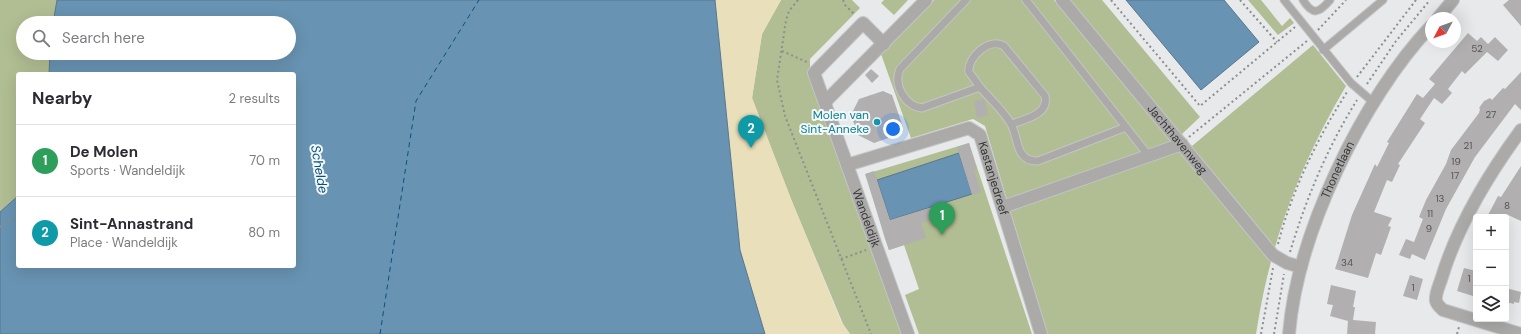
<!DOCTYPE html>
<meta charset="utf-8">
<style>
body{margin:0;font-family:"DM Sans",sans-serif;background:#f7f7f7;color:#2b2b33}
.controls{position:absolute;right:12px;bottom:12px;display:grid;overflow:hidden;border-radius:4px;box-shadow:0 4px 16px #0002}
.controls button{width:36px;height:36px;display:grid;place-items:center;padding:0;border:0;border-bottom:1px solid #e1e1e2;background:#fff;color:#2b2b33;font:20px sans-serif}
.compass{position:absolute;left:1425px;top:12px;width:36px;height:36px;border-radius:50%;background:#fff;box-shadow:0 4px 16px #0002;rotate:229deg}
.you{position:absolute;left:893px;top:129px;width:14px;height:14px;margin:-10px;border:3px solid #fff;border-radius:50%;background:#1a73e8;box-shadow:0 0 0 6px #1a73e833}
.badge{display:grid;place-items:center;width:26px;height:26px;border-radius:50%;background:#247648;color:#fff;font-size:13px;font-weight:700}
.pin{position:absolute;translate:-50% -33px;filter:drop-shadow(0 1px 2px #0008)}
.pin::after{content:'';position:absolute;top:21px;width:14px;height:12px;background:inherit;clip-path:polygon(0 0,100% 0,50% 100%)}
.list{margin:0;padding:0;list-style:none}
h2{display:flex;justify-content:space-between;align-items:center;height:52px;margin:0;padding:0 16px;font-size:17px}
h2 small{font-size:13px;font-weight:400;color:#7c7c81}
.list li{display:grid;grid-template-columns:26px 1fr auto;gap:12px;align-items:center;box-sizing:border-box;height:72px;padding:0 16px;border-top:1px solid #e1e1e2}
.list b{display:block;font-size:15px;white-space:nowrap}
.list p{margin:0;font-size:13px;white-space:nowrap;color:#7c7c81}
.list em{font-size:13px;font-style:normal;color:#7c7c81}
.icon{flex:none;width:22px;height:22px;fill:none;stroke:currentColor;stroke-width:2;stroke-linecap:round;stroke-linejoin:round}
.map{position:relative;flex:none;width:1521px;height:334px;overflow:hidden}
.search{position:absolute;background:#fff;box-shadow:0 4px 16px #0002;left:16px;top:16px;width:280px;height:44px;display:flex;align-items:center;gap:10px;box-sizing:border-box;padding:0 14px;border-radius:22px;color:#7c7c81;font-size:15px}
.panel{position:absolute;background:#fff;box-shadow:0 4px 16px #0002;left:16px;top:72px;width:280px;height:196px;border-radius:4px}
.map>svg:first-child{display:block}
</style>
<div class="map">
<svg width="1521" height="334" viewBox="0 0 1521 334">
<rect width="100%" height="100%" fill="#e7e9eb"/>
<path fill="#b1bd92" d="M0 0H57L53 23H23V53H50L49 74H18V196L0 212Z
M781 0H852L860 8 810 59V73L870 248 902 334H850L843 324 791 199 752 98 762 34Z
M884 0H908L894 15 881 3Z
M934 0H1054L1168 138 1181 134 1069 0H1102L1200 117 1182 134 1192 146 1313 45 1346 86C1299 166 1270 242 1256 334H1047L985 126 973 119 911 138 881 54Z
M1248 0H1261L1282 26 1290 18 1294 23 1278 35Z
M969 143 1032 334H919L905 295 919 289 904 245 889 250 885 239 866 174Z"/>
<path fill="#e9dfba" d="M715 0H781L762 34 752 98 791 199 842 324 850 334H765L740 250Z"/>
<path fill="#6893b2" stroke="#59778d" d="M57 0H715L740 250 765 334H0V212L18 196V266H294V74H49L50 53H289V23H53Z
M1126 0H1224L1259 42 1201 90Z
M959 153 972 194 890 220 877 180Z"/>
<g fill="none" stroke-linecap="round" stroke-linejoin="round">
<path stroke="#05537d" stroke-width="1" stroke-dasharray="5 4" stroke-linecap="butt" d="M380 334 416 101 479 0"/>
</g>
<path fill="#b2afb1" d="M1509 0H1521V26L1503 5Z
M1468 33 1477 41 1481 37 1488 44 1495 37 1508 50 1498 61 1487 52 1465 74 1462 71 1448 89 1452 93 1442 104 1434 98 1420 119 1425 123 1398 164 1400 165 1392 182 1387 180 1374 212 1392 218 1388 226 1391 227 1381 255 1376 253 1368 278 1335 269 1352 215 1375 164 1377 167 1389 143 1387 142 1417 94 1423 98 1435 84 1429 79Z
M871 69 879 76 872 83 865 75Z
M1521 72V110L1515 104 1475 157 1446 209 1425 260 1412 254 1410 259 1399 255 1406 239 1414 242 1423 219 1419 217 1426 200 1446 164 1451 150 1479 113 1480 109 1479 108 1484 101 1490 98 1492 100 1503 88 1505 89Z
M883 91 892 95 903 127H890L897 135 874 143 858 135 851 115 859 99Z
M984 99 988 115 977 118 974 101Z
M969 143 977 170 974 171 981 192 972 195 957 147Z
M1521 166V221L1508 215 1507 217H1487L1498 196 1501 197Z
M874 171 890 220 939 205 942 216 921 223 926 238 889 250 865 174Z
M1464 268 1476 271V286L1473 296 1457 291Z
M1410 275 1423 279 1417 300 1403 296Z
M1331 285 1356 291 1353 307H1355L1353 320 1376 322 1375 334H1347L1348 321 1330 316 1333 305 1327 304Z
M1506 288 1521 292 1519 303 1514 302V304L1506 302Z"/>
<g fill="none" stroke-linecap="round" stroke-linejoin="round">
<g stroke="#c4c5c7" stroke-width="9">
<path id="lane" d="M966 0 900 69C893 85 905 106 922 108L980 87C990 99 1004 111 1011 124 1019 138 1015 162 1038 161L1126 127
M1026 0 1148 155
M1284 0 1351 83 1373 102
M1303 0C1313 16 1319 13 1330 0
M1323 50 1383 0
M980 87 969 72C967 57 990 37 1004 46L1045 96C1049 115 1025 119 1012 124"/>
</g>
<g stroke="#c4c5c7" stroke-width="14">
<g id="street">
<path id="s1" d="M1062 0 1273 255 1287 263 1301 267"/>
<path d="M1438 18 1453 0"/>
<path id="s2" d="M884 44 863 23 814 73 908 334"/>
<path d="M825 102 926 0"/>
<path d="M1521 130C1488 175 1457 226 1441 280 1439 286 1435 294 1436 301 1437 305 1440 307 1443 310L1521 334"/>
<path id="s3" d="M847 165 969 128 980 135 1041 334"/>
<path d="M1003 207 1182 144"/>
<path id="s4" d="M1289 334C1297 234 1362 99 1431 26"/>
</g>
</g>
<path stroke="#8c8e8f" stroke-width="2" stroke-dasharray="2 3" stroke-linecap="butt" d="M798 0 789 11 786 20 777 80 785 116 871 334
M843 0 845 5 855 15
M1111 0 1200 106 1295 27
M1240 0 1277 42
M1318 30 1346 0
M782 51 809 63
M1357 77 1416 0
M1367 84 1396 41 1430 0
M1189 137 1307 41
M0 227 18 215
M1278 244C1292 190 1317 139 1347 92
M1290 252C1306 199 1327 148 1357 100
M841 259 866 250
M1261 334 1273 268
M1274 334 1284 274
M1457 334 1459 327"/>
<use href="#lane" stroke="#abaaa9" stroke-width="7"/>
<use href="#street" stroke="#abaaa9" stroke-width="12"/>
</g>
<circle fill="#0f9aa8" stroke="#f4f7f9" stroke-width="1.5" cx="877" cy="122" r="4"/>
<g text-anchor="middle" stroke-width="4" stroke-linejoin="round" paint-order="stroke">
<g font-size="10" fill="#555556">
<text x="1477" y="52">52</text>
<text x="1491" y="118">27</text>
<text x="1468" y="149">21</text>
<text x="1456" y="165">19</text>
<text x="1455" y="179">17</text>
<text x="1440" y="202">13</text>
<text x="1507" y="209">8</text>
<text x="1430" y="217">11</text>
<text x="1429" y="232">9</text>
<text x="1347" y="266">34</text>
<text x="1469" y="282">1</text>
<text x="1413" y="291">1</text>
</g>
<g font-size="12" fill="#0d838f" stroke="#f4f7f9" text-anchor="end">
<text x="869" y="119">Molen van<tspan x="869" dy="14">Sint-Anneke</tspan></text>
</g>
<g font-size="12" fill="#363738" stroke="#f4f7f9">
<text dy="4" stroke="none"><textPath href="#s1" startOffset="181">Jachthavenweg</textPath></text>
<text dy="4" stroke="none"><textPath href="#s4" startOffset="172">Thonetlaan</textPath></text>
<text dy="4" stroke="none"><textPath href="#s3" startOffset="186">Kastanjedreef</textPath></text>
<text dy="4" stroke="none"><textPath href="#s2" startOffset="254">Wandeldijk</textPath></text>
</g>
<g font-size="13" font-style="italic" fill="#05537d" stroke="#f4f7f9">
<text transform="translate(320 169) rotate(80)" y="5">Schelde</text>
</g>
</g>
</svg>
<div class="controls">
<button>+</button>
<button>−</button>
<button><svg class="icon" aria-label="layers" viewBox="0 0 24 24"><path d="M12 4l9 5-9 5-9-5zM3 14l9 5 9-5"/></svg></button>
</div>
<svg class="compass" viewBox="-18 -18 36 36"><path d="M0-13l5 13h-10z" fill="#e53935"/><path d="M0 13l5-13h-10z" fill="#7c7c81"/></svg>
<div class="you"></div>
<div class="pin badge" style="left:942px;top:235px;background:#2e9e5b">1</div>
<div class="pin badge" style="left:751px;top:148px;background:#0f9aa8">2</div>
<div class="search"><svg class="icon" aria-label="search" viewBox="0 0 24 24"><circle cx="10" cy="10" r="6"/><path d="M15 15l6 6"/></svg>Search here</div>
<section class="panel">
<h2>Nearby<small>2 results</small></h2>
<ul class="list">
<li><span class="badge" style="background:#2e9e5b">1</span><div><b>De Molen</b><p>Sports · Wandeldijk</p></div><em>70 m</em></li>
<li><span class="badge" style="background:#0f9aa8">2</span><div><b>Sint-Annastrand</b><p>Place · Wandeldijk</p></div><em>80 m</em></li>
</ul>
</section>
</div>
